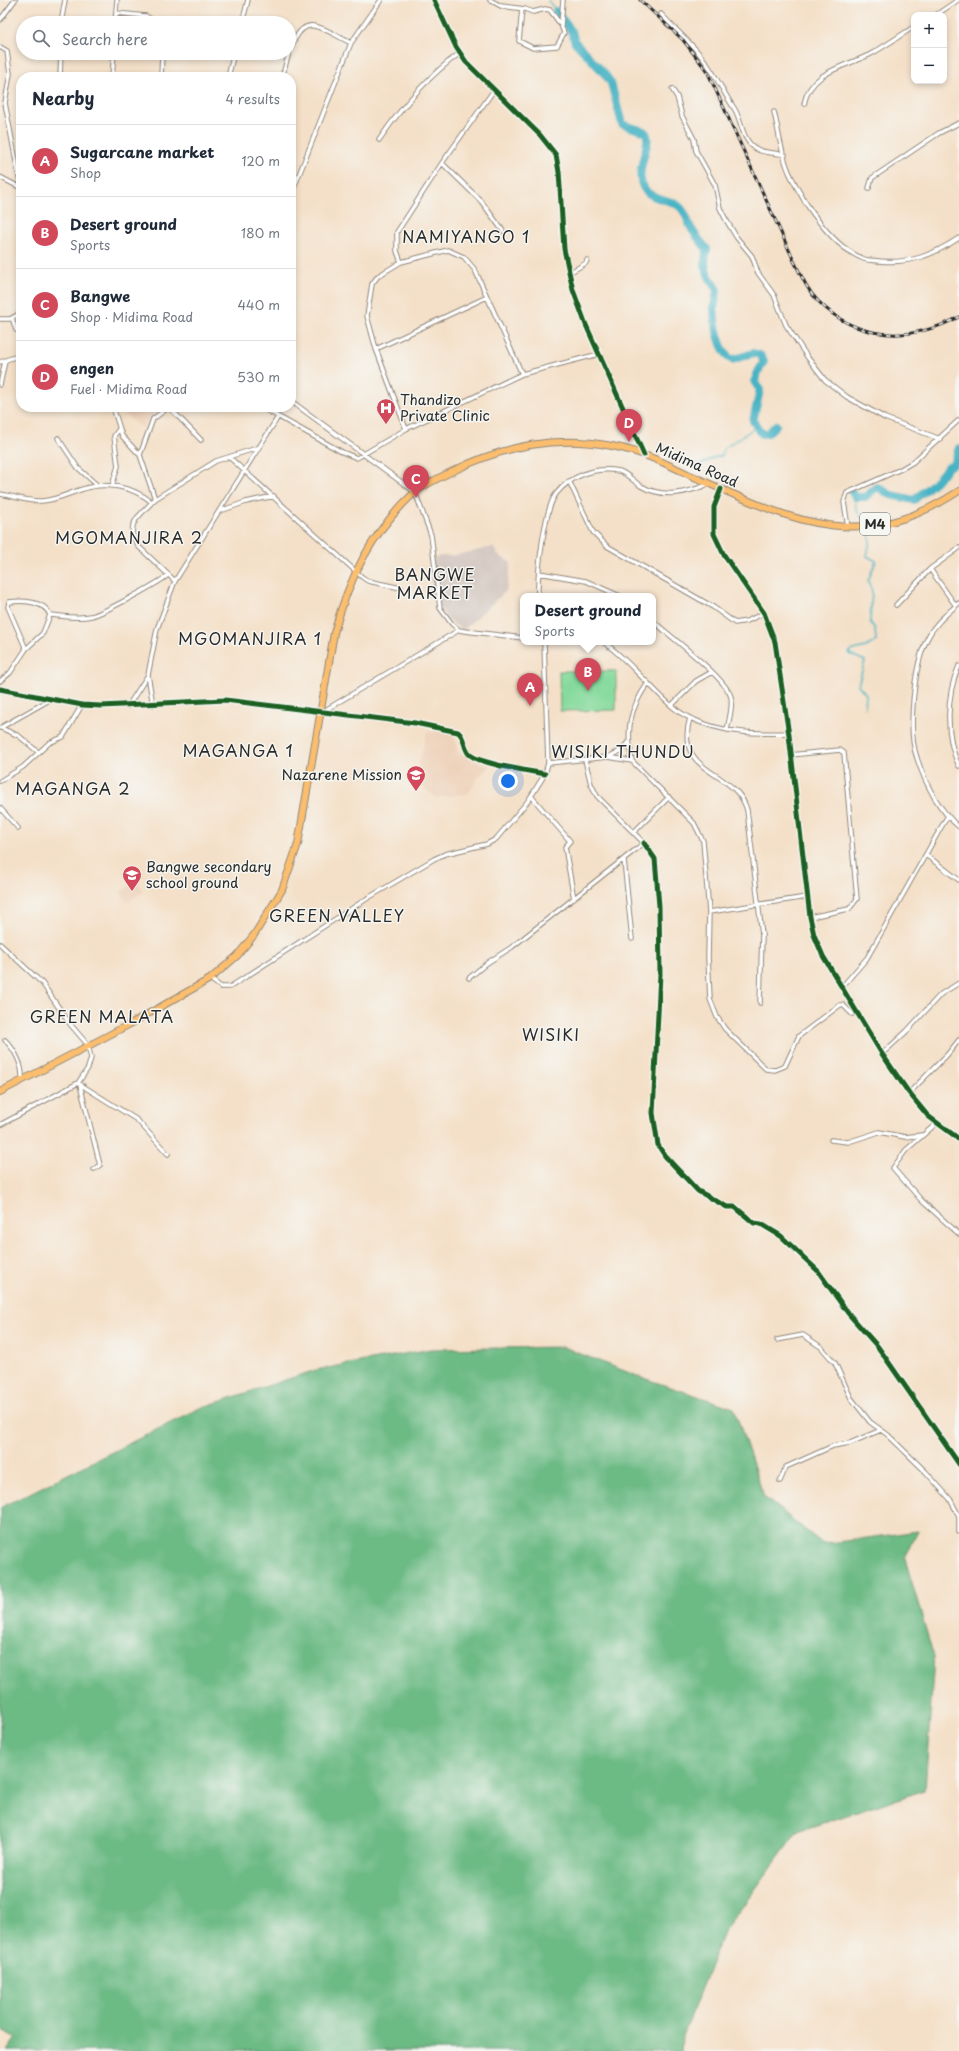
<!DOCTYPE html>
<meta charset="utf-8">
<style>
body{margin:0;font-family:"Playpen Sans",sans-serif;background:#f2f2f3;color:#1f2937}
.controls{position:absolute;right:12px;top:12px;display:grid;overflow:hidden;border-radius:8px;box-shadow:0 2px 6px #0003}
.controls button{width:36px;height:36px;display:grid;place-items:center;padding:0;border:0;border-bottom:1px solid #e0e1e3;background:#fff;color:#1f2937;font:20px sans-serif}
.you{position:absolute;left:508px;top:781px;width:14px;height:14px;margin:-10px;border:3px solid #fff;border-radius:50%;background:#1a73e8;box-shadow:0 0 0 6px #1a73e833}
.badge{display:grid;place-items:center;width:26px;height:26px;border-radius:50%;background:#d1495b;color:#fff;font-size:13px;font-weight:700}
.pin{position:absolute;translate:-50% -33px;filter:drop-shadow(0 1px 2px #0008)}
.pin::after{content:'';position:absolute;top:21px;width:14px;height:12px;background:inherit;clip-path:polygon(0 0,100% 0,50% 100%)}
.popup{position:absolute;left:520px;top:593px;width:136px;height:52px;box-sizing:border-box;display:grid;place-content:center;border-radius:8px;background:#fff;filter:drop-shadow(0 1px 3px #0005);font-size:13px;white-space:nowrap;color:#747a83}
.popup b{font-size:15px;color:#1f2937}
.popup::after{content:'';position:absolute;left:50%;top:100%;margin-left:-8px;border:8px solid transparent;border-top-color:#fff}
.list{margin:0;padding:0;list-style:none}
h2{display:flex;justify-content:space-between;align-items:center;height:52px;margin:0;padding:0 16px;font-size:17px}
h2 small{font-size:13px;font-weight:400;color:#747a83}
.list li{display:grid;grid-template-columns:26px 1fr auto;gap:12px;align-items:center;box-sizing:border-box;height:72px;padding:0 16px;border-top:1px solid #e0e1e3}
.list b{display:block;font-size:15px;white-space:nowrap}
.list p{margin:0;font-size:13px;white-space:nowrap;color:#747a83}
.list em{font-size:13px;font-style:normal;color:#747a83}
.icon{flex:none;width:22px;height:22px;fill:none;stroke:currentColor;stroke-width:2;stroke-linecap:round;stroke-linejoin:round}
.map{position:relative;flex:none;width:959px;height:2051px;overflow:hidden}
.search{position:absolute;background:#fff;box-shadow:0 2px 6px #0003;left:16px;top:16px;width:280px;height:44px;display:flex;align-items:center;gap:10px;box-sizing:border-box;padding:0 14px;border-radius:22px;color:#747a83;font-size:15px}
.panel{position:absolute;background:#fff;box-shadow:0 2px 6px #0003;left:16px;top:72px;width:280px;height:340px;border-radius:16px}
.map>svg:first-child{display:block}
</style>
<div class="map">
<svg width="959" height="2051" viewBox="0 0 959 2051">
<rect width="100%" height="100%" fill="#f6f6f2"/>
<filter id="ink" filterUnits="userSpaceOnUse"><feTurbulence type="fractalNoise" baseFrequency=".025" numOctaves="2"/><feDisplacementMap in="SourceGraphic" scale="8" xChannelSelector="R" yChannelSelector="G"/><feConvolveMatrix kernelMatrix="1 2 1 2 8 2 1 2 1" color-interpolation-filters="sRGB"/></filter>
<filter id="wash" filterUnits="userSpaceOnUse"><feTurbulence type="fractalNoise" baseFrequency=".012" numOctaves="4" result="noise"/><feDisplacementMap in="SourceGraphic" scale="16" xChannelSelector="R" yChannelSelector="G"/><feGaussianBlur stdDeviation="0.9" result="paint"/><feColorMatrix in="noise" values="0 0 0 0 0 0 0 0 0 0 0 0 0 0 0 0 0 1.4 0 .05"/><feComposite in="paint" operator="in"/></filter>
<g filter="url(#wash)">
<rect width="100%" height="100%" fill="#f4e0c8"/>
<path fill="#eed2ba" d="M116 407H163L141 428Z
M447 731 454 733 458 753 490 767 477 778 469 793 437 798 417 783V772L427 732Z
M137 881 144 892 127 902 120 892Z"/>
<path fill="#cfc1ba" d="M493 547 498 555 511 563 506 591 463 630 449 621 439 608 430 573 431 560 440 556H452Z"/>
<path fill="#86da9d" stroke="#588264" d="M559 671H616V710L560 711Z"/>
<path fill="#6cba84" stroke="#4c7258" d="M563 1347 640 1377 734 1408 764 1497 823 1544 918 1531 905 1559 934 1657 925 1790 798 1831 723 1933 682 2036 681 2051H7L16 2038 0 2029V1508L200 1408 316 1370 431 1349Z"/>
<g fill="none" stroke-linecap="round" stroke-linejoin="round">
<path stroke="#47b3c4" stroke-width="1.5" d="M548 0 556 11
M694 464 700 465 715 457 722 456 723 449 756 427
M855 497 856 509 864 522
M865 707 866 694 858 685 865 661 849 654 850 651 866 647 876 641 875 629 870 622 872 591 868 581 876 561 867 556 870 541 869 529"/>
<path stroke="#47b3c4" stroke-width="8" d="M556 11 561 17
M564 21 572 32 575 42 604 73 611 83 622 124C628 127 640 129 645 132 655 141 631 172 645 190 654 201 671 198 680 207 686 212 687 220 690 226 694 234 701 242 707 249 702 268 707 274 717 290 717 296 714 303 714 309 715 324 719 351 732 360L753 353 760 355 764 361 756 376 755 383 760 390 753 421 762 434 768 433 776 425
M852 492 855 497H865L877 487 891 495 914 500 935 482 949 466 954 464 959 448"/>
</g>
</g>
<g filter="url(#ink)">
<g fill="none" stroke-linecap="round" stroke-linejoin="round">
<g stroke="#90867a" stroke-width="5.5">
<path id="minor" d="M434 0 456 47 466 62 540 135 556 155 559 172 564 249 573 290 586 325 644 454
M490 0 501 6 525 9 533 12 545 9 550 10 561 25 564 33 557 46 533 48 519 41 522 9
M116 13 146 16 157 23
M661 14C675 30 693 44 705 61 716 76 724 93 734 108 742 120 741 139 755 148 763 154 775 152 785 155
M936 15 958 0
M0 20 15 0
M61 23 65 0
M115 23 117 0
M242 23 248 0
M561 25 563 0
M0 47 7 51 10 74 5 103 21 188
M60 77 61 53
M112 77 114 53
M161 77 162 53
M228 77 234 53
M282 77C287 62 294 22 314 26 326 28 340 38 351 43
M672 89 677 97 682 116 694 139 696 151 715 185 720 208 725 218 737 238 752 256 758 273 774 295 786 325 808 358 825 380 847 397 885 418 940 439
M804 104C810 72 843 67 869 55 884 47 899 36 914 27
M774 112C779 132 781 155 790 174 804 204 832 247 864 259 869 261 875 260 879 261 911 264 933 255 959 238
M379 140C401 108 428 76 460 53
M442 163 481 201 503 231
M0 177 21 188
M869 188 872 178 939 133 959 123
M291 195 351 43 381 0
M401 262 397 251V232L442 163 494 90
M569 273 586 263 587 260
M12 318 16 330 21 331
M0 319H10L21 313
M376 349 487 297
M0 362 21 355
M0 385 5 361
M291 401 415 492 431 535 440 608 452 624 459 630 465 631 523 638
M113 407 122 436 140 455
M169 407 201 440
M261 407 342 452 357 458 406 429 522 374
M406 429 376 349 367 316 372 284 378 276 401 262 448 250 464 257 475 270 522 374 599 354
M58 438 78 468 97 485
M229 457 362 577 368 581 401 588
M569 481 593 532 607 546 713 607 735 623 747 621 764 613
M112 486 118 466 114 436 119 429
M0 494C14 496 28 502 42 501 57 500 69 493 83 489 106 481 133 487 152 502
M155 499 140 455 153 419 169 407
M220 511 246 502 274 496
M848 527 844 502 847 493 901 469 913 462 959 420
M930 569 956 606
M539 573 586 581 620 596
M175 581 138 546 132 533 133 525 137 518 155 499 216 461 257 448
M538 596C537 575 544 510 556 494 570 476 596 466 619 471 627 473 634 482 641 486 664 499 687 493 709 484
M959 603C947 614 934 624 927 639 914 665 907 731 917 758 925 783 939 810 959 827
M896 605 930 569 959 548
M50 615C63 616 78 619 91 616 102 614 159 583 168 575
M653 621C670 636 726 678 731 697 733 707 729 720 727 730
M603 642C620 653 633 669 648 683 660 695 674 711 690 718 722 733 754 734 788 733
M959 666C946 695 945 737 959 766
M0 681 10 673 26 649 43 633 50 615C45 601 22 600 9 602L8 607 26 649
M0 689 82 705 101 706 225 700 415 723 458 732C465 737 463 747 469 754 479 764 529 771 545 774
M153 705 148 675 157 629 175 581 278 417
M672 705 696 681 712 672
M128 706 148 675
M322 712 459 630
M690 718C673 775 736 769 747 810L762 935 760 1003
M0 728 51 699
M1 728 19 736 38 752
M790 755 840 750 844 753 857 899 849 909 810 917
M610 756 622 750 628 742
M632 761C626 729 629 710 648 683
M548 763 608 757 632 761 694 823 703 841 709 912 708 957 710 999 717 1017 725 1029 766 1069 775 1070 785 1066 799 1036 840 1005H843L852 1014 857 1013
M0 781 23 767 49 743 63 737 82 705
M531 796 570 841 565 847 574 899
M0 808 18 828
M633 833 669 797
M644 843 655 859 659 906 660 974 653 1113 658 1145 665 1156 698 1191 727 1207H735L754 1223 761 1224 781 1236 818 1271 848 1313 878 1347 959 1464
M926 855 959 880
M624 860 632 939
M709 912 807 897
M0 944 42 983 70 1024 88 1045 91 1058 88 1068 78 1083 0 1125
M469 978 487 963 512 947 644 843 597 796 591 784 585 760
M210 979 221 987H230L368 898 434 859 445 854 487 844 496 839 528 801 545 774 548 763 544 642
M841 988 867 958 947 817
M5 1040C15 1050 23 1065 22 1080
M882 1054 907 1031 941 994 959 983
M78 1083 137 1120 168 1154
M80 1085 100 1165 94 1169
M909 1093 947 1055 959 1040
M937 1123 906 1150 893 1168 922 1201 959 1234
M831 1140 848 1142 879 1132 905 1137 922 1135
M777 1340 803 1335 821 1347 835 1363 851 1398 870 1422 888 1435 926 1472 950 1499 959 1516
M780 1481 786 1467 833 1446 850 1443 881 1430
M959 1516V1532"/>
</g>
<g stroke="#90867a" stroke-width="6">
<path id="tertiary" d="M721 489 714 507V534L724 555 764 613 775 642 789 735 810 917 814 935 823 956 882 1054 909 1093 928 1116 959 1139"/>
</g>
<g stroke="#90867a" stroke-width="8">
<path id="primary" d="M0 1092 130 1024 210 979 237 956 254 935 282 890 298 844 334 633C349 578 371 533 414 493 425 484 441 477 453 471 504 446 555 435 612 446 640 451 667 464 692 476 789 519 859 557 959 491"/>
</g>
<use href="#minor" stroke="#fff" stroke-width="3.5"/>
<use href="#tertiary" stroke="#fff" stroke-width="4.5"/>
<use href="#primary" stroke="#fbbe6e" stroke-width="6"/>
<g stroke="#2b2b2b" stroke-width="3">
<path id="rail" d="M640 0 683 40 707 71 794 261C801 275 807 290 818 301 858 342 911 342 959 317"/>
</g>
<use href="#rail" stroke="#f6f6f2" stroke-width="1.5" stroke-dasharray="4.5" stroke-linecap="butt"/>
<g stroke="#f6f6f2" stroke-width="8">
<path id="cycleway" d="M434 0 456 47 466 62 540 135 556 155 559 172 564 249 573 290 586 325 644 455
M721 489 714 507V534L724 555 764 613 775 642 789 735 810 917 814 935 823 956 882 1054 909 1093 928 1116 959 1139
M0 689 82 705 101 706 225 700 415 723 458 732C465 737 463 747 469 754 479 764 529 771 545 774
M644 843 655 859 659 906 660 974 653 1113 658 1145 665 1156 698 1191 727 1207H735L754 1223 761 1224 781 1236 818 1271 848 1313 878 1347 959 1464"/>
</g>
<use href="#cycleway" stroke="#1b5e20" stroke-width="5"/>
</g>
</g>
<defs>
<g id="hospital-pin" transform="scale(1)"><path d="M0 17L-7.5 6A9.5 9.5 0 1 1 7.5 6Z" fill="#d1495b" stroke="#f6f6f2"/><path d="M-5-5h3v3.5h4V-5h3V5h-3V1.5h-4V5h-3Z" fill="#fff"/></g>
<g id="school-pin" transform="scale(1)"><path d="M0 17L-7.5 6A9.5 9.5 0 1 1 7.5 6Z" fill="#d1495b" stroke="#f6f6f2"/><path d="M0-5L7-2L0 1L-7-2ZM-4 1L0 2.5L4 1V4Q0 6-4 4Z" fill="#fff"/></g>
</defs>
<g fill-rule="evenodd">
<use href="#hospital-pin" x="386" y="408"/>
<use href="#school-pin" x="416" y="775"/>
<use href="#school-pin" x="132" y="875"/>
</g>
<g text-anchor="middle" stroke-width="3" stroke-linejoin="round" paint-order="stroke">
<rect fill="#f6f6f2" stroke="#686867" stroke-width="1" x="860" y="513" width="30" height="22" rx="3"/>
<g font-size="13" font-weight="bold" fill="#2b2b2b">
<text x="875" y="529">M4</text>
</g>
<g font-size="14" fill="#2b2b2b" stroke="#f6f6f2" text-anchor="start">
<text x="400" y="405">Thandizo<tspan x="400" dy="16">Private Clinic</tspan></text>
<text x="402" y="780" text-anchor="end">Nazarene Mission</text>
<text x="146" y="872">Bangwe secondary<tspan x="146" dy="16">school ground</tspan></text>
</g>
<g font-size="14" fill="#2b2b2b" stroke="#f6f6f2">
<text transform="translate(697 465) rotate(24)" y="5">Midima Road</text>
</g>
<g font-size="16" letter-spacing="1" fill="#2b2b2b" stroke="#f6f6f2">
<text x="466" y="243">NAMIYANGO 1</text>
<text x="129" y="544">MGOMANJIRA 2</text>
<text x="435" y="581">BANGWE<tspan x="435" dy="18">MARKET</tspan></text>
<text x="250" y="645">MGOMANJIRA 1</text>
<text x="238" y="757">MAGANGA 1</text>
<text x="623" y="758">WISIKI THUNDU</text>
<text x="73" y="795">MAGANGA 2</text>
<text x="337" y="922">GREEN VALLEY</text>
<text x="102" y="1023">GREEN MALATA</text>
<text x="551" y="1041">WISIKI</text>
</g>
</g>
</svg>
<div class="controls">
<button>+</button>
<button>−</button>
</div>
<div class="you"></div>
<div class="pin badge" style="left:530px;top:706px">A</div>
<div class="pin badge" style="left:588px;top:691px">B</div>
<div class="popup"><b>Desert ground</b>Sports</div>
<div class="pin badge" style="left:416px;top:498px">C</div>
<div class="pin badge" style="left:629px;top:442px">D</div>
<div class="search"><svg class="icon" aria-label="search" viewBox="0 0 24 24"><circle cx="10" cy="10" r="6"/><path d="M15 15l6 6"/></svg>Search here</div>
<section class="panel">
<h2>Nearby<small>4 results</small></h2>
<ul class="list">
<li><span class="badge">A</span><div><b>Sugarcane market</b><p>Shop</p></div><em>120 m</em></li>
<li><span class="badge">B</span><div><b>Desert ground</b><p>Sports</p></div><em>180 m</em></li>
<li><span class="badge">C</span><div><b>Bangwe</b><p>Shop · Midima Road</p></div><em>440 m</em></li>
<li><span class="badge">D</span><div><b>engen</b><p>Fuel · Midima Road</p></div><em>530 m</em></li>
</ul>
</section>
</div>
